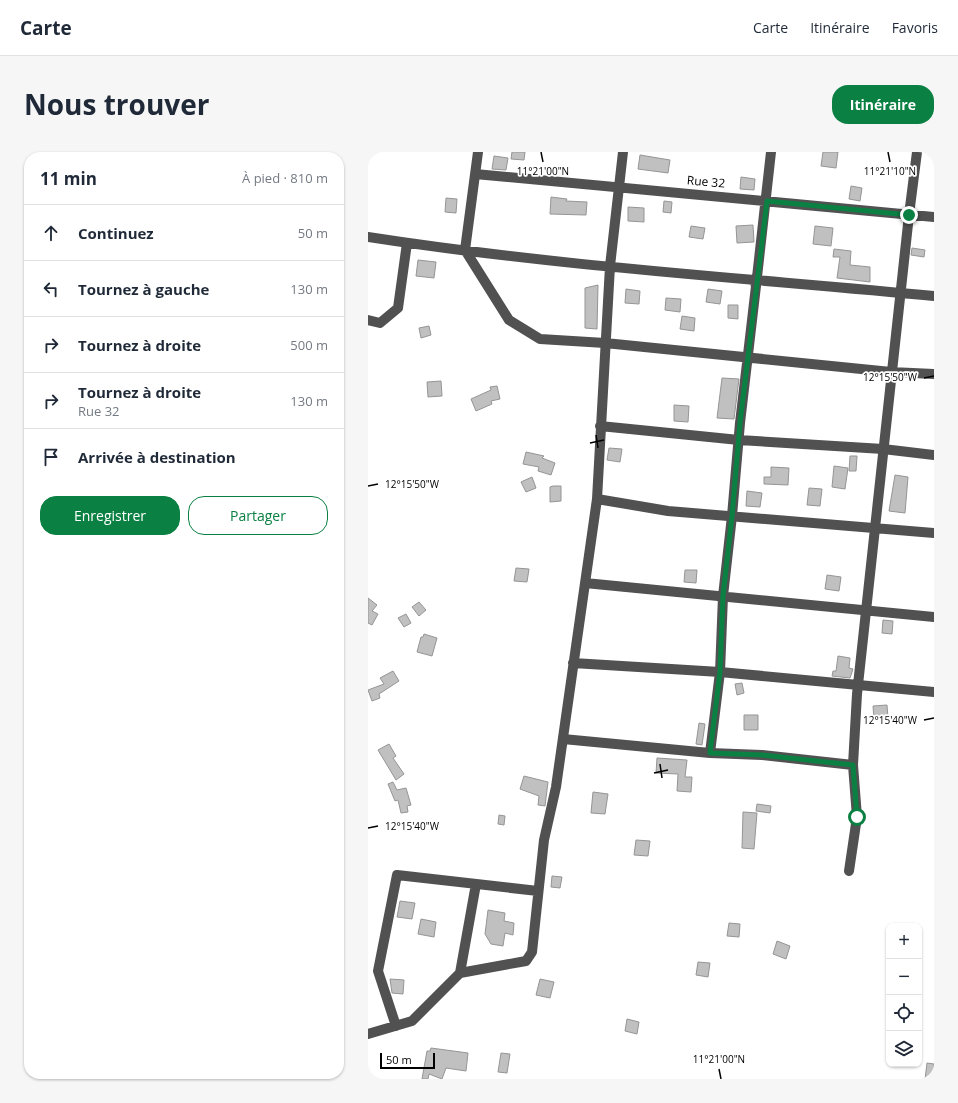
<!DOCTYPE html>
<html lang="fr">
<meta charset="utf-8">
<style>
body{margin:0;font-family:"Open Sans",sans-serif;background:#f6f6f7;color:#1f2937}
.controls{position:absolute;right:12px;bottom:12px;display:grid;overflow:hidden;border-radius:8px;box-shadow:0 1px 3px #0004}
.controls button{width:36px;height:36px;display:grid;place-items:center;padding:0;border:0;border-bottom:1px solid #e0e1e3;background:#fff;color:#1f2937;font:20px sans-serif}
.scale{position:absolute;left:12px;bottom:10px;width:55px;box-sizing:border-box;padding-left:4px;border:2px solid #000;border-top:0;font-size:11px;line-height:14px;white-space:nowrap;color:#000;-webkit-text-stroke:3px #fff;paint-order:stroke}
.stop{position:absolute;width:12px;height:12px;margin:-9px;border:3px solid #0b8043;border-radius:50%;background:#fff}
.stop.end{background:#0b8043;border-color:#fff;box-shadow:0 1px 4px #0008}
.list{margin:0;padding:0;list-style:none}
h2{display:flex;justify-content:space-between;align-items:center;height:52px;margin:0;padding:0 16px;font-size:17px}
h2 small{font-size:13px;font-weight:400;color:#747a83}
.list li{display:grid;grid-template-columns:26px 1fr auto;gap:12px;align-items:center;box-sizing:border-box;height:56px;padding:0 16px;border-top:1px solid #e0e1e3}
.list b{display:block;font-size:15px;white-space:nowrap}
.list p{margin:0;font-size:13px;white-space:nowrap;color:#747a83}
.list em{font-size:13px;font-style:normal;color:#747a83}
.actions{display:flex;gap:8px;padding:12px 16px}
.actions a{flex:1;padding:9px 0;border:1px solid #0b8043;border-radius:16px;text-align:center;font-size:14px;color:#0b8043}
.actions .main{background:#0b8043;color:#fff}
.icon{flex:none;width:22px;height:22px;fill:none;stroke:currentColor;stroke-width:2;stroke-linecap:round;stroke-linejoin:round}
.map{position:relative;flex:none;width:566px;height:927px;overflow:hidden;border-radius:16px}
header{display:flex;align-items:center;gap:24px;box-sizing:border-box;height:56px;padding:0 20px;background:#fff;border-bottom:1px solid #e0e1e3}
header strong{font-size:19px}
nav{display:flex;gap:22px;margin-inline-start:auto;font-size:14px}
.intro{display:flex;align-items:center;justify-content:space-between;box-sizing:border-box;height:96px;padding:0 24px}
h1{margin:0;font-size:28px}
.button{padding:10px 18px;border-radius:16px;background:#0b8043;color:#fff;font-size:14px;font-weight:700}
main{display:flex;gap:24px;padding:0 24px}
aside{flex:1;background:#fff;border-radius:16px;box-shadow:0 1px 3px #0004}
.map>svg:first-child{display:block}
</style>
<header>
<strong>Carte</strong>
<nav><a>Carte</a><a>Itinéraire</a><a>Favoris</a></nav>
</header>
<div class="intro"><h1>Nous trouver</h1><a class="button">Itinéraire</a></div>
<main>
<aside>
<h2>11 min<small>À pied · 810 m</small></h2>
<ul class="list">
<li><svg class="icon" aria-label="ahead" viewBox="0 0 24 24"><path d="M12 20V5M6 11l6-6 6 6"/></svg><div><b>Continuez</b></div><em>50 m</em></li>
<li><svg class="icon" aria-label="left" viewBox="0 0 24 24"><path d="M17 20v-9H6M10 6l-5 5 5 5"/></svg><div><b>Tournez à gauche</b></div><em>130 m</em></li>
<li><svg class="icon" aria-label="right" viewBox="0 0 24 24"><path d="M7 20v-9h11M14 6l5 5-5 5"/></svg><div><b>Tournez à droite</b></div><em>500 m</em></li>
<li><svg class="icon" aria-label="right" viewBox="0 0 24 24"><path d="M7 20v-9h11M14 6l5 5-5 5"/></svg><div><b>Tournez à droite</b><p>Rue 32</p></div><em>130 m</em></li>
<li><svg class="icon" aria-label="arrive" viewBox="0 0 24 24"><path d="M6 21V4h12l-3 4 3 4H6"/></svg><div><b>Arrivée à destination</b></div></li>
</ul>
<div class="actions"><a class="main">Enregistrer</a><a>Partager</a></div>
</aside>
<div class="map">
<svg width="566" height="927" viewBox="0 0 566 927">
<rect width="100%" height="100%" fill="#fff"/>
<path fill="#c0c0c0" stroke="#959595" d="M144 0H157L156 8 143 7Z
M455 0H470L468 16 453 14Z
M272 3 302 8 300 21 270 17Z
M126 4 140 6 138 18 124 17Z
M373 25 387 27 386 38 372 37Z
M483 34 494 36 492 49 481 47Z
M183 45 199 47 198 49 219 50 218 63 182 62Z
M78 46 89 47 88 61 77 60Z
M296 49 304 50 303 61 295 60Z
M260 55 276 56V70L260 69Z
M385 73 386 90 369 91 368 74Z
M323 74 337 76 335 87 321 85Z
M447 74 465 76 463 94 445 92Z
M544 96 557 98 556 105 543 103Z
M466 97 483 99 482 113 502 115V130L469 126 472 105H465Z
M50 108 68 110 66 126 48 124Z
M230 133 229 177 217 176V136Z
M258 137 272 139 271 152 257 151Z
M340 137 354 139 352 152 338 150Z
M298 146 313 147 312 160 297 158Z
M360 153H370V167L360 166Z
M314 164 327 166 326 179 312 177Z
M61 174 63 183 53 186 51 176Z
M354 226 371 227 366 267 349 266Z
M73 229 74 244 60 245 59 230Z
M129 234 132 247 123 249 124 252 108 259 103 247 123 238 122 235Z
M306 253 321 254 320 270 306 269Z
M241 296 254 297 252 310 239 308Z
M158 300 176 304 174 306 187 311 183 323 170 319 171 315 155 312Z
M482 304H489L488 319H481Z
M466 314 480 316 477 337 464 335Z
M403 315 421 316 420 333 396 332V325H403Z
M527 323 540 325 537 361 521 359Z
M164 325 168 336 158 340 153 330Z
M185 334H193V349L182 350V335Z
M441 336 454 337 452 354 439 353Z
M379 339 394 341 392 355 378 354Z
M148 416 161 417 159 430 146 429Z
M317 418H329L328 431 316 430Z
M459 423 473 425 471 439 457 437Z
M0 446 9 453 4 459 10 462 4 473 0 471Z
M51 450 58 458 51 464 44 455Z
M38 462 43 471 36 475 30 466Z
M515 468 525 469 524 482 514 481Z
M56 482 69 486 64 504 49 500 53 485H55Z
M470 504 482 506 481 516 485 517 482 526 464 524 465 519H468Z
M25 519 31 529 11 542 12 546 4 549 0 538 16 532 12 526Z
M374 531 376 541 369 543 367 532Z
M519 553 520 566 506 567 505 554Z
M376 563H390V578H376Z
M331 571 337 572 334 593 328 592Z
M21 592 28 604 25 606 36 622 28 628 10 598Z
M289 606 319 608 317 625H324L323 640 309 639 310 622 288 621Z
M156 624 180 630 177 654 170 653 171 644 152 637Z
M25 630 29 638 38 636 43 653 39 654 40 660 33 661 30 648 27 649 20 632Z
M225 640 240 642 237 662 223 661Z
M389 652 403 654 402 661 388 659Z
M375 660 389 661 386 697 374 696Z
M131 663 137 664 136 673 130 672Z
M268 688 282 689 280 704 266 703Z
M184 724 194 725 192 736 183 735Z
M32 749 47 751 44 767 29 765Z
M120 758 137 761 136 769 146 771 145 783 137 781 135 794 123 792 117 782Z
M53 767 68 770 66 785 50 782Z
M361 771 372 772 371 785 359 784Z
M409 789 422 794 418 807 405 802Z
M330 810 342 811 340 825 328 823Z
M22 827 36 828 35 842 24 841Z
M172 827 186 830 182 846 168 843Z
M259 867 271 870 269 882 257 879Z
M63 896 100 901 98 919 78 916 74 927 61 922 60 927H54L59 899H62Z
M133 901 142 902 139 921 130 920Z
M559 911 566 912V927H557Z"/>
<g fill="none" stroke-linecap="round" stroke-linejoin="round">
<path stroke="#515151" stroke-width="10" d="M110 0 97 98 141 168 172 187 237 191 523 220 566 222
M107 22 566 65
M0 85C187 114 377 126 566 144
M386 128 388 134 372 271 364 364 355 444 352 520 342 601 394 603 485 613
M388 134 403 0
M0 168 12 171 30 156 39 91
M232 274 371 288 515 297 566 303
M229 347 300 359 566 381
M217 431 566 465
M205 511 352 520 566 540
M195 587 342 601
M481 719 489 665 485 613 489 542 541 63 549 0
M92 821 108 732
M28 874 10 819 29 723 170 739
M0 882 44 869 92 821 158 809 164 800 176 688 188 635 229 347 242 114 255 0"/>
</g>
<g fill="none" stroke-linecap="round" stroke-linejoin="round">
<path stroke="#0b8043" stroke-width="5" d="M489 665 485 613 394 603 342 601 352 520 355 444 364 364 372 271 399 49 541 63"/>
</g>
<path fill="none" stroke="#000" stroke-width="1.5" d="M173 0 175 10M520 0 522 10M556 226 566 224M228 283 230 296M222 291 236 288M0 334 10 332M556 568 566 566M292 612 294 626M286 621 300 618M0 676 10 674M351 917 353 927"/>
<g text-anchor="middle" stroke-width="3.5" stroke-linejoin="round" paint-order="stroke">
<g font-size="12" fill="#000" stroke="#fff">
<text transform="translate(338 30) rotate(5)" y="4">Rue 32</text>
</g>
</g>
<g font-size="10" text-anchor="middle" fill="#000" stroke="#fff" stroke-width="3.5" stroke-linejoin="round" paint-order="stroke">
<text x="175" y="23">11°21'00"N</text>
<text x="522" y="23">11°21'10"N</text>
<text x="522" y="229">12°15'50"W</text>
<text x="44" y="336">12°15'50"W</text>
<text x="522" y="572">12°15'40"W</text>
<text x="44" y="678">12°15'40"W</text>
<text x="351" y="911">11°21'00"N</text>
</g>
</svg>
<div class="controls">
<button>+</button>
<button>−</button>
<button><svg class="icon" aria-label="locate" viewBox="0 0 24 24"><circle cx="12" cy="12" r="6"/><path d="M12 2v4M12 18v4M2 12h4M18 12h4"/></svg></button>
<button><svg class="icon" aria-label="layers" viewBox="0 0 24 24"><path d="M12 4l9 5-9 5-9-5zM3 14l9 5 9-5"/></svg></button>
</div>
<div class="scale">50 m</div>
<div class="stop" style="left:489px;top:665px"></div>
<div class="stop end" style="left:541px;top:63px"></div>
</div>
</main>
